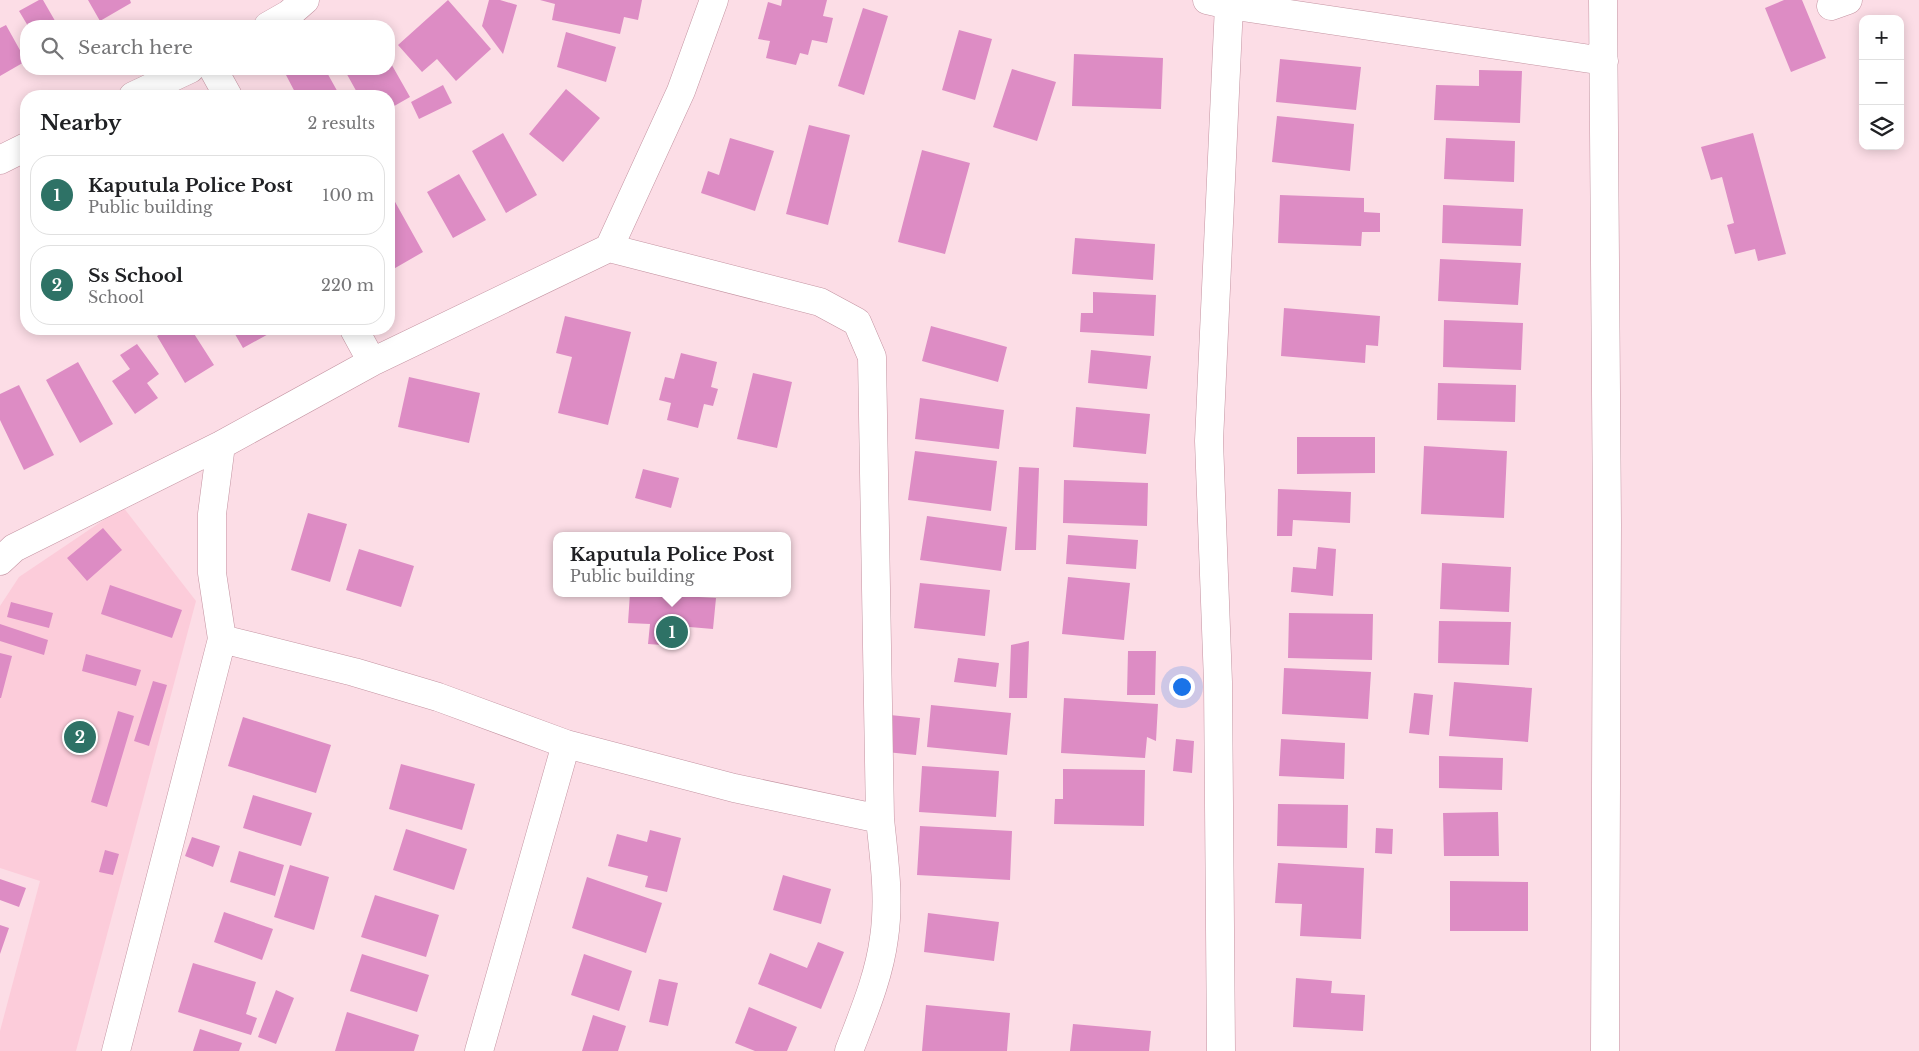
<!DOCTYPE html>
<meta charset="utf-8">
<style>
body{margin:0;font-family:"Libre Baskerville",serif;background:#f2f2f2;color:#202124}
.controls{position:absolute;right:15px;top:15px;display:grid;overflow:hidden;border-radius:10px;box-shadow:0 2px 12px #0003}
.controls button{width:45px;height:45px;display:grid;place-items:center;padding:0;border:0;border-bottom:1px solid #e0e0e0;background:#fff;color:#202124;font:25px sans-serif}
.you{position:absolute;left:1181px;top:686px;width:18px;height:18px;margin:-12px;border:4px solid #fff;border-radius:50%;background:#1a73e8;box-shadow:0 0 0 8px #1a73e833}
.badge{display:grid;place-items:center;width:32px;height:32px;border-radius:50%;background:#2e7266;color:#fff;font-size:16px;font-weight:700}
.pin{position:absolute;translate:-50% -50%;border:2px solid #fff;box-shadow:0 1px 5px #0006}
.popup{position:absolute;left:553px;top:532px;width:238px;height:65px;box-sizing:border-box;display:grid;place-content:center;border-radius:10px;background:#fff;filter:drop-shadow(0 1px 4px #0005);font-size:16px;white-space:nowrap;color:#757577}
.popup b{font-size:19px;color:#202124}
.popup::after{content:'';position:absolute;left:50%;top:100%;margin-left:-10px;border:10px solid transparent;border-top-color:#fff}
.list{margin:0;padding:0;list-style:none}
h2{display:flex;justify-content:space-between;align-items:center;height:65px;margin:0;padding:0 20px;font-size:21px}
h2 small{font-size:16px;font-weight:400;color:#757577}
.list li{display:grid;grid-template-columns:32px 1fr auto;gap:15px;align-items:center;box-sizing:border-box;height:80px;margin:0 10px 10px;padding:0 10px;border:1px solid #e0e0e0;border-radius:20px}
.list b{display:block;font-size:19px;white-space:nowrap}
.list p{margin:0;font-size:16px;white-space:nowrap;color:#757577}
.list em{font-size:16px;font-style:normal;color:#757577}
.icon{flex:none;width:28px;height:28px;fill:none;stroke:currentColor;stroke-width:2;stroke-linecap:round;stroke-linejoin:round}
.map{position:relative;flex:none;width:1919px;height:1051px;overflow:hidden}
.search{position:absolute;background:#fff;box-shadow:0 2px 12px #0003;left:20px;top:20px;width:375px;height:55px;display:flex;align-items:center;gap:12px;box-sizing:border-box;padding:0 18px;border-radius:20px;color:#757577;font-size:19px}
.panel{position:absolute;background:#fff;box-shadow:0 2px 12px #0003;left:20px;top:90px;width:375px;height:245px;border-radius:20px}
.map>svg:first-child{display:block}
</style>
<div class="map">
<svg width="1919" height="1051" viewBox="0 0 1919 1051">
<rect width="100%" height="100%" fill="#fcdde6"/>
<path fill="#fcccda" d="M123 507 196 601 76 1051H0V1031L40 881 0 868V606L19 577Z"/>
<path fill="#dd8cc4" d="M39 0H43L58 26H28L19 11Z
M88 0H130L131 3 100 21Z
M448 0 491 49 456 81 437 59 422 72 398 45Z
M489 0H500L517 5 503 54 482 26Z
M540 0H642L638 20 624 17 620 34 552 20 555 4Z
M782 0H827L823 16 833 18 827 43 812 40 808 55 800 53 796 65 766 58 770 41 758 39 768 2 781 6Z
M1784 0H1802L1826 58 1791 72 1765 8Z
M863 8 888 16 864 95 838 86Z
M6 25 26 61 0 76V28Z
M959 30 992 39 975 100 942 90Z
M566 32 616 47 606 82 557 67Z
M1074 54 1163 58 1161 109 1072 106Z
M1280 59 1361 67 1356 110 1276 102Z
M389 60 410 97 389 109V96H382L379 91 371 96H359L344 69H389Z
M297 69H325L340 96H297L286 75Z
M1012 69 1056 82 1037 141 993 127Z
M1479 70 1522 71 1520 123 1434 120 1436 85 1479 86Z
M443 85 452 103 419 119 411 102Z
M566 89 600 118 563 162 529 134Z
M1277 116 1354 124 1350 171 1272 162Z
M809 125 850 135 828 225 786 214Z
M503 133 537 195 506 213 472 151Z
M1753 133 1786 254 1758 261 1755 249 1735 254 1727 225 1734 223 1722 177 1711 180 1701 147Z
M730 138 774 151 755 211 701 193 708 171 719 175Z
M1446 138 1515 141 1514 182 1444 179Z
M922 150 970 163 945 254 898 242Z
M459 174 486 220 453 238 427 192Z
M1280 195 1364 198V212L1380 213V232H1362L1361 246 1278 243Z
M394 200 423 252 390 271 389 203Z
M1443 205 1523 209 1521 246 1442 243Z
M1075 238 1155 244 1153 280 1072 274Z
M1440 259 1521 263 1518 305 1438 301Z
M1093 292 1156 295 1154 336 1080 332 1081 313H1093Z
M1284 308 1380 316 1378 346 1366 345 1365 363 1281 356Z
M565 316 631 332 608 425 558 413 572 357 556 353Z
M1444 320 1523 323 1521 370 1443 367Z
M931 326 1007 347 998 382 922 361Z
M169 329H191L214 365 185 383 157 336Z
M232 329H270L272 332 243 348Z
M137 344 159 374 147 383 158 398 135 414 112 381 130 369 120 355Z
M1091 350 1151 356 1147 389 1088 383Z
M681 353 717 362 711 387 718 389 713 406 704 404 698 428 667 420 671 403 659 400 665 377 674 379Z
M78 362 113 424 80 443 46 380Z
M753 373 792 382 777 448 737 439Z
M409 377 480 393 469 443 398 427Z
M1438 383 1516 385 1515 422 1437 420Z
M19 385 54 455 24 470 0 420V394Z
M920 398 1004 410 999 449 915 439Z
M1076 407 1150 414 1146 454 1073 447Z
M1297 437H1375V473L1297 474Z
M1424 446 1507 451 1504 518 1421 514Z
M915 451 997 461 991 511 908 500Z
M1019 467 1039 468 1036 550H1015Z
M643 469 679 478 671 508 635 498Z
M1064 480 1148 483 1147 526 1063 523Z
M1278 489 1351 492 1350 523 1293 520 1292 536H1277Z
M308 513 347 524 330 582 291 570Z
M927 516 1007 527 1001 571 920 560Z
M103 528 122 550 87 581 67 558Z
M1068 535 1138 540 1136 569 1066 564Z
M1318 547 1336 549 1333 596 1291 592 1293 567 1316 569Z
M359 549 414 566 401 607 346 590Z
M1442 563 1511 567 1509 612 1440 609Z
M1068 577 1130 583 1124 640 1062 634Z
M920 583 990 590 985 636 914 628Z
M110 585 182 610 172 638 101 614Z
M630 593 716 598 713 629 678 626 676 646 648 644 650 624 628 623Z
M11 602 53 613 49 628 7 617Z
M1289 613 1373 614 1372 660 1288 658Z
M1439 621 1511 622 1509 665 1438 663Z
M0 624 48 640 44 655 0 641Z
M1029 641 1027 698H1009L1011 645Z
M1128 651H1156L1155 695H1127Z
M0 653 12 656 1 698H0Z
M86 654 141 670 136 686 82 671Z
M958 658 999 663 996 687 954 682Z
M1284 668 1371 672 1368 719 1282 714Z
M153 681 167 685 149 746 134 741Z
M1454 682 1532 688 1528 742 1449 736Z
M1414 693 1433 695 1429 735 1409 733Z
M1064 698 1158 704 1156 741 1147 737 1145 758 1061 753Z
M931 705 1011 713 1007 755 927 747Z
M118 711 134 716 107 807 91 802Z
M890 715 920 718 916 755 886 752Z
M243 717 331 745 316 793 228 766Z
M1176 739 1194 741 1192 773 1173 771Z
M1281 739 1345 743 1344 779 1279 776Z
M1439 756 1503 758 1502 790 1439 788Z
M401 764 475 784 462 830 389 809Z
M922 766 999 771 996 817 919 812Z
M1063 769 1145 770 1144 826 1054 824 1055 799H1063Z
M253 795 312 813 301 846 243 828Z
M1278 804 1348 805 1347 848 1277 846Z
M1498 812 1499 856H1444L1443 813Z
M920 826 1012 831 1010 880 917 875Z
M1376 828 1393 829 1392 854 1375 853Z
M406 829 467 849 454 890 393 870Z
M650 830 681 838 667 892 645 887 648 876 608 866 617 834 647 842Z
M192 837 220 846 213 867 185 856Z
M105 850 119 854 113 875 99 872Z
M239 851 284 865 275 896 230 882Z
M1278 863 1364 868 1361 939 1300 936 1302 904 1275 903Z
M290 865 329 877 314 930 274 917Z
M783 875 831 889 821 924 773 910Z
M587 877 662 903 646 953 572 928Z
M0 879 26 888 19 907 0 900Z
M1450 881 1528 882V931H1450Z
M375 895 439 915 426 957 361 937Z
M224 912 273 929 262 960 214 942Z
M928 913 999 922 994 961 924 952Z
M0 925 9 928 0 954Z
M818 942 844 952 821 1009 758 984 770 953 807 968Z
M362 954 429 975 417 1012 350 991Z
M584 954 632 971 619 1011 571 995Z
M193 963 256 982 246 1014 257 1018 251 1035 178 1012Z
M1296 978 1332 981 1331 993 1365 995 1363 1031 1293 1027Z
M659 979 678 983 668 1026 649 1022Z
M276 990 294 998 276 1044 258 1037Z
M926 1005 1010 1013 1007 1051H922Z
M749 1007 797 1027 787 1051H755L735 1043Z
M347 1012 419 1035 414 1051H335Z
M593 1015 626 1026 618 1051H582Z
M1073 1024 1151 1031 1149 1051H1070Z
M200 1029 242 1043 239 1051H193Z"/>
<g fill="none" stroke-linecap="round" stroke-linejoin="round">
<g stroke="#c494a2" stroke-width="29">
<path id="minor" d="M1207 0 1229 5 1604 61
M1603 0 1607 524 1605 1051
M1831 6 1848 0
M268 26 289 14 305 0
M213 69 228 96
M133 96 190 69
M0 160 26 147
M609 248 820 302 857 322 872 357 880 819C884 858 890 898 884 938 879 977 863 1014 849 1051
M354 329 372 362
M0 561 14 548 221 445 372 362 609 248 681 91 714 0
M222 639 354 672 438 697 566 744 734 788 880 819
M116 1051 222 639 212 573V514L221 445
M479 1051 566 744
M1221 1051 1218 682 1209 441 1229 5"/>
</g>
<use href="#minor" stroke="#fff" stroke-width="28"/>
</g>
</svg>
<div class="controls">
<button>+</button>
<button>−</button>
<button><svg class="icon" aria-label="layers" viewBox="0 0 24 24"><path d="M12 4l9 5-9 5-9-5zM3 14l9 5 9-5"/></svg></button>
</div>
<div class="you"></div>
<div class="pin badge" style="left:672px;top:632px">1</div>
<div class="popup"><b>Kaputula Police Post</b>Public building</div>
<div class="pin badge" style="left:80px;top:737px">2</div>
<div class="search"><svg class="icon" aria-label="search" viewBox="0 0 24 24"><circle cx="10" cy="10" r="6"/><path d="M15 15l6 6"/></svg>Search here</div>
<section class="panel">
<h2>Nearby<small>2 results</small></h2>
<ul class="list">
<li><span class="badge">1</span><div><b>Kaputula Police Post</b><p>Public building</p></div><em>100 m</em></li>
<li><span class="badge">2</span><div><b>Ss School</b><p>School</p></div><em>220 m</em></li>
</ul>
</section>
</div>
